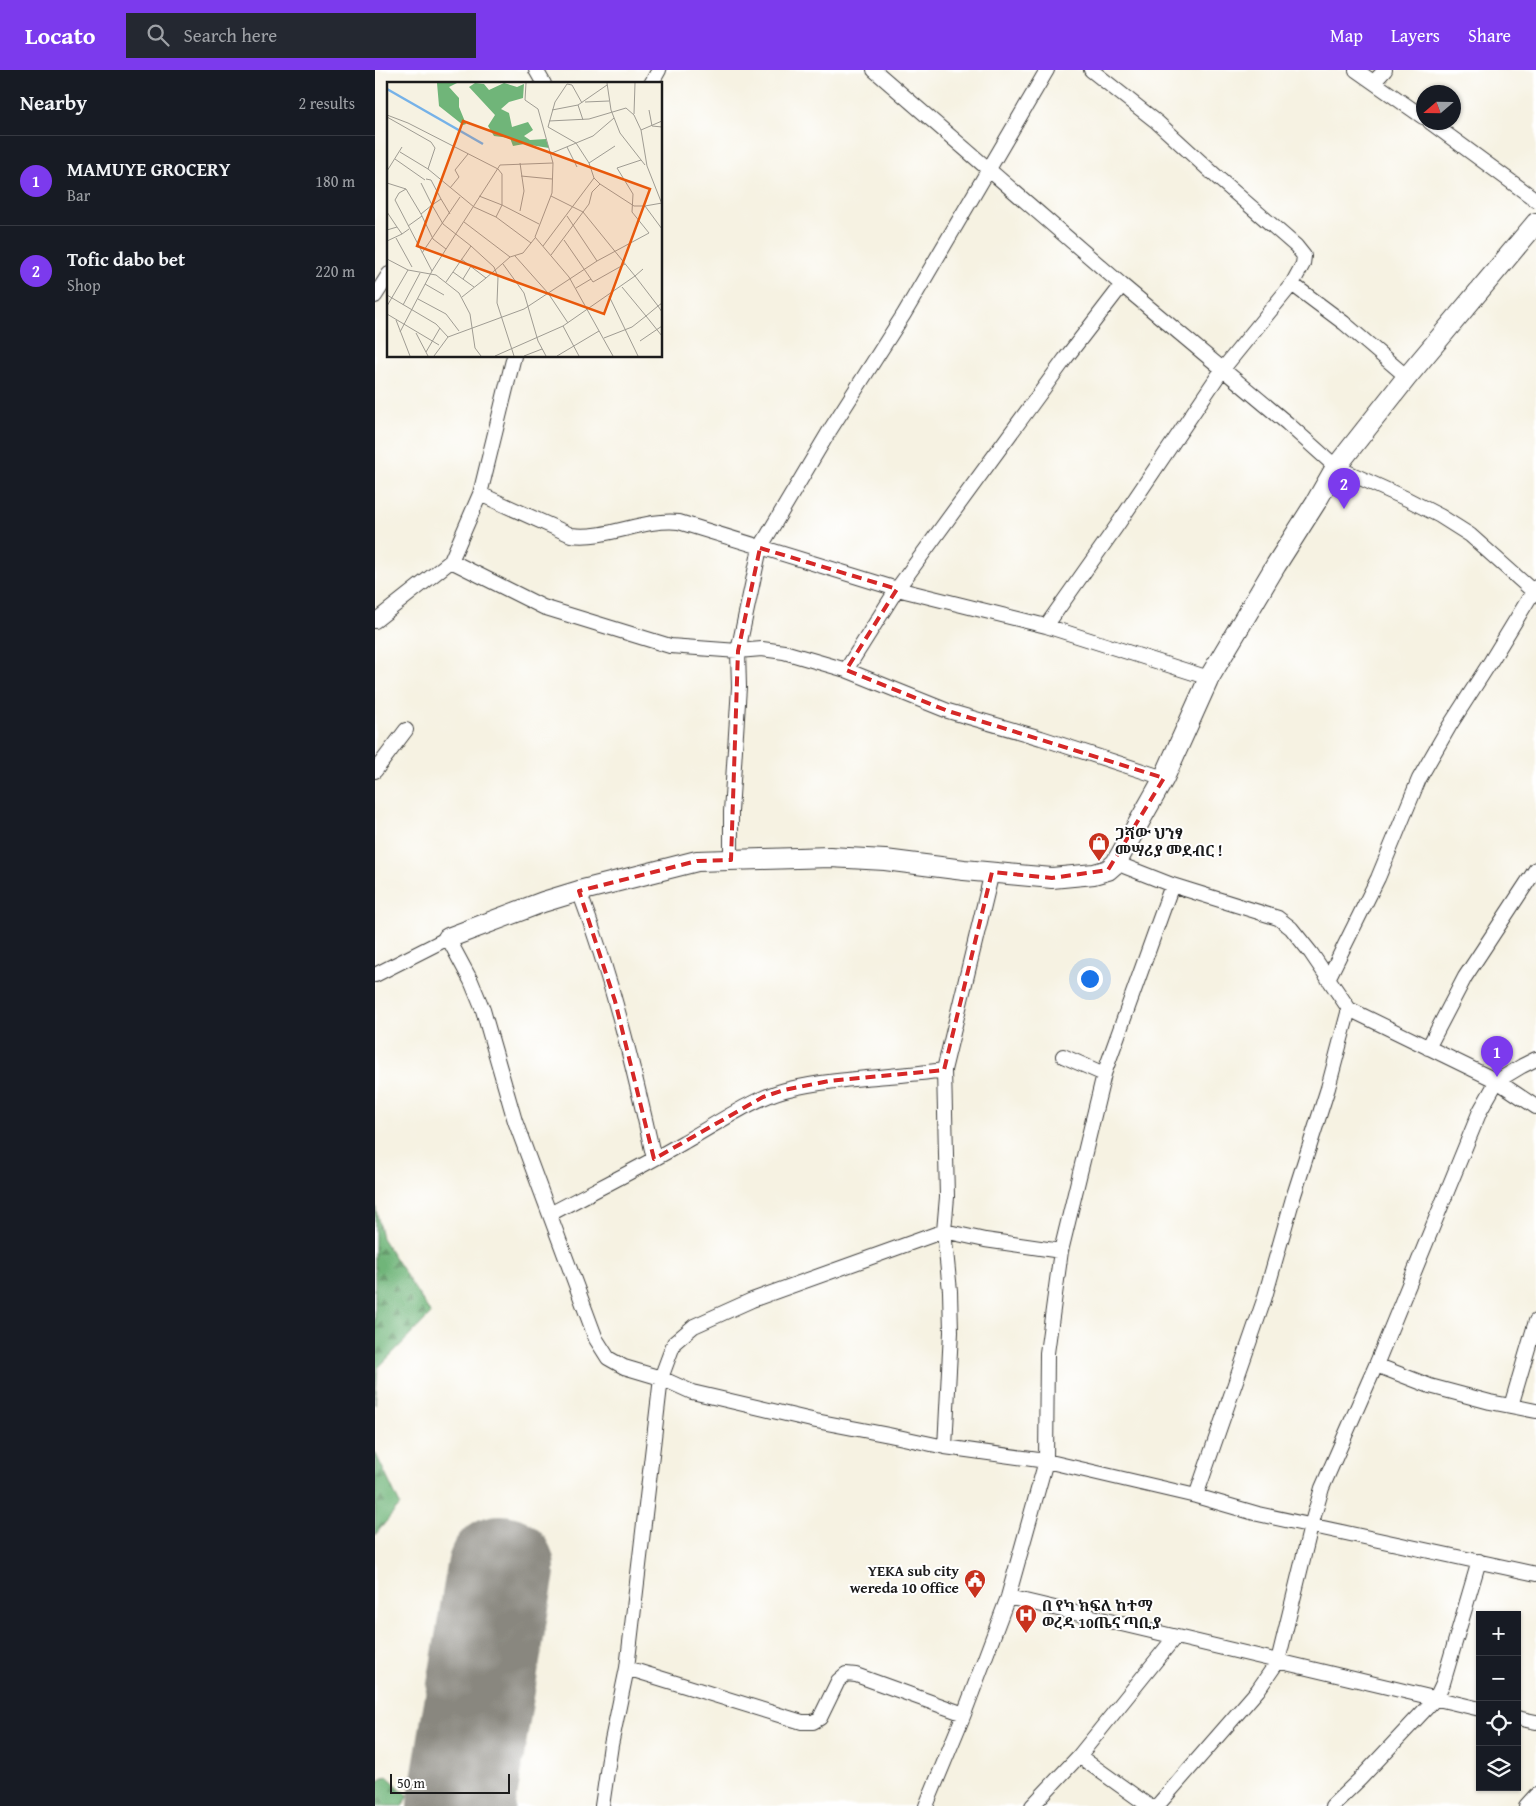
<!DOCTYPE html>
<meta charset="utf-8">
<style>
body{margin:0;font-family:"Gentium Book Plus","Noto Serif Ethiopic",serif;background:#242831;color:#f1f3f6}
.controls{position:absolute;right:15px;bottom:15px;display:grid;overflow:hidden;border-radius:0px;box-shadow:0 1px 4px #0004}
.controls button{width:45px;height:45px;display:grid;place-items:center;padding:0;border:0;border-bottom:1px solid #363941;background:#171b24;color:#f1f3f6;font:25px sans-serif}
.compass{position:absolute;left:1041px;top:15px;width:45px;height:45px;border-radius:50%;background:#171b24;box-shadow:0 1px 4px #0004;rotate:250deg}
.scale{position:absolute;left:15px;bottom:12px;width:120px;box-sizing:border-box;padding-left:5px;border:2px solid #1c1c1c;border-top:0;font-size:14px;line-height:18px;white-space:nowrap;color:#1c1c1c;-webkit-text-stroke:4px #fff;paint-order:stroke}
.you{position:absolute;left:714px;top:908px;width:18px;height:18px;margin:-12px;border:4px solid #fff;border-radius:50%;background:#1a73e8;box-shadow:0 0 0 8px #1a73e833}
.badge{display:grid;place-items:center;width:32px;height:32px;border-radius:50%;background:#7c3aed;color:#fff;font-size:16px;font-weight:700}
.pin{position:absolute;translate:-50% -41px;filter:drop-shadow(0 1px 2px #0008)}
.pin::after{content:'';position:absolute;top:26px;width:18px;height:15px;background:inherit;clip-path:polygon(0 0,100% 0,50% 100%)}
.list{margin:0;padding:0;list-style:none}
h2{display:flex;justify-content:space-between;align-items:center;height:65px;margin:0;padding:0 20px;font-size:21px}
h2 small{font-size:16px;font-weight:400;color:#9ea1a6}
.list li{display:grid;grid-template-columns:32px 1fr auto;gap:15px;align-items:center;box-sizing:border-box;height:90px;padding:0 20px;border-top:1px solid #363941}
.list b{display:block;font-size:19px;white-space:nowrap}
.list p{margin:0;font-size:16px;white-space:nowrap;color:#9ea1a6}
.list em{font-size:16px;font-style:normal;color:#9ea1a6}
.icon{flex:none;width:28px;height:28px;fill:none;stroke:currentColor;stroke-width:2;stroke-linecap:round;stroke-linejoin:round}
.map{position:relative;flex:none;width:1161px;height:1736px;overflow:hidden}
header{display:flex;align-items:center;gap:30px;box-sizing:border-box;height:70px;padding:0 25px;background:#7c3aed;color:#fff}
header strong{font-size:24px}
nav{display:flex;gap:28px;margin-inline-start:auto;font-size:18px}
.search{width:350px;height:45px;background:#242831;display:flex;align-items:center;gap:12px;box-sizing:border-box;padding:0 18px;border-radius:0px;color:#9ea1a6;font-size:19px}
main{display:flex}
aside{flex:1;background:#171b24}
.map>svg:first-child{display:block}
</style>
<header>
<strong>Locato</strong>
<div class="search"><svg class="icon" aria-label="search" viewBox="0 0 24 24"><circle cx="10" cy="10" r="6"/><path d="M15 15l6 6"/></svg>Search here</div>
<nav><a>Map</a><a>Layers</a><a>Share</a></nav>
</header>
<main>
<aside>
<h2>Nearby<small>2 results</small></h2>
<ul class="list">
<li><span class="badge">1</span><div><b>MAMUYE GROCERY</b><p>Bar</p></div><em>180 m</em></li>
<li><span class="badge">2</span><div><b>Tofic dabo bet</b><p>Shop</p></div><em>220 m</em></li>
</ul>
</aside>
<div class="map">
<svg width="1161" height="1736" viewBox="0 0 1161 1736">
<defs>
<pattern id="forest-firs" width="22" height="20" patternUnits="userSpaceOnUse" patternTransform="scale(1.25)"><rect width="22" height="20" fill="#70b579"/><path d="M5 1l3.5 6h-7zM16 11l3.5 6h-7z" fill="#5b9262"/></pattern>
</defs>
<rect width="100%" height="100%" fill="#fff"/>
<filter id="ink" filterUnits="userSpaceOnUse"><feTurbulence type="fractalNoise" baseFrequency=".02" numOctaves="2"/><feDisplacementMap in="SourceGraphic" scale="10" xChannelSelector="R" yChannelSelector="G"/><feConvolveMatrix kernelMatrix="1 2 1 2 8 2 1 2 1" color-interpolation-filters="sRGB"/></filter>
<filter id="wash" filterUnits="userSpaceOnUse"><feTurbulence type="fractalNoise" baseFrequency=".0096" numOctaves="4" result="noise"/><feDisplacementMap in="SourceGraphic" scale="20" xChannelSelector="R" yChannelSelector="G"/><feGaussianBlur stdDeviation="1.12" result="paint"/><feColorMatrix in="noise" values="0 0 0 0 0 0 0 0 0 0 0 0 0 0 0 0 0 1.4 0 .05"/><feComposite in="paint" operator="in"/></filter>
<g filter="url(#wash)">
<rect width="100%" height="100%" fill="#f6f2e2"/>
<path fill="url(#forest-firs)" stroke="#46684a" d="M0 1134 7 1168 56 1244 3 1298 0 1335Z
M0 1382 25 1435 0 1465Z
M12 1706 32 1725 28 1736H0V1713Z"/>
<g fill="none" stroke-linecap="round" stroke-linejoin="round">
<path stroke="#89877f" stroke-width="108" d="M86 1736 126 1499"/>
</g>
</g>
<g filter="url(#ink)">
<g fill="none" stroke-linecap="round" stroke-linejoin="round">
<g stroke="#3d3c3a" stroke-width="16">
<path id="minor" d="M161 0 169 14
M499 0 747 215
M981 0 1048 47
M999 12 1010 0
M276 14 284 0
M1055 52 1161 130
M917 214 969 253 1032 307
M0 226 14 204
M105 424 139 286
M76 491 105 424 196 465C233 470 268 448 304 452L522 519 671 556 834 608
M0 551 76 491 168 537 295 576 363 581 387 579 409 582 471 600 573 641 666 668 789 708
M671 556 741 457 847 300 917 214 928 194 929 186 921 176 843 108 782 52 716 0
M471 600 522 519 690 289 747 215 912 353 961 397 1032 429 1065 446 1095 465 1161 524
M0 701 31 660
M356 790V742L364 617 363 581 385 478 455 360 529 244 672 0
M741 793 797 815 903 848 916 858 936 883 974 939 1122 1011 1161 1037
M204 821C237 908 259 999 279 1089
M0 905 73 868 96 911 108 940 140 1051 221 1269 233 1288 249 1297 286 1308 317 1322 441 1351 514 1365 570 1377 671 1391 821 1426 883 1444 1161 1504
M953 909 1003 808 1044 709 1075 655 1116 591 1161 517
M1053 978 1090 907 1161 799
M688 986 729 1004
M1161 989 1147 996 1122 1011 1105 1041 1001 1295 1055 1316 1115 1332 1161 1341
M175 1144C220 1120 265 1098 309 1072 338 1056 379 1028 410 1020 462 1007 516 1008 569 1000
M1136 1336 1161 1251
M570 1377 576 1262 575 1221 569 1161 610 1170 686 1181
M821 1426 889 1230 918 1128 953 1018 974 939
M633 1527 1105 1639
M252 1598 427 1652H438L445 1648 463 1611 471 1604 481 1605 589 1644
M1142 1648 1161 1652
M704 1686 800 1567
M227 1736 236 1675 252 1598 286 1308 299 1273 319 1256 377 1230 569 1161 572 1127 569 1000 617 802
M551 1736 589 1644 633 1527 671 1391 672 1283 686 1181 729 1004 797 815
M657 1736 704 1686 774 1736
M782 1736 883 1620 903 1591 936 1456 947 1418 1001 1295
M957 1736 985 1709 1061 1628 1068 1613 1104 1491
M1151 1736 1161 1725"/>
</g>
<g stroke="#3d3c3a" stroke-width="22">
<path id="secondary" d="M73 868 168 832 204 821 322 791 455 787 510 790 589 800 677 808 719 804 733 800 741 793 789 708 834 608 901 495 941 432 961 397 1032 307 1161 153"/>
</g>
<use href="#minor" stroke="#fff" stroke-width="14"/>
<use href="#secondary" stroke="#fff" stroke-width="20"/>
</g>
</g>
<path fill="none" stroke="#d62828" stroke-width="4" stroke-dasharray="10 6" stroke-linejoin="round" d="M385 478 522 519 471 600 573 641 789 708 733 800 677 808 617 802 569 1000 454 1011 409 1020 388 1027 279 1089 240 931 204 821 322 791 356 790 363 581Z"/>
<defs>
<g id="shop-pin" transform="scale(1.125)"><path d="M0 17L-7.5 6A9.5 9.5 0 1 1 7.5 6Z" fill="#c8321e" stroke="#fff"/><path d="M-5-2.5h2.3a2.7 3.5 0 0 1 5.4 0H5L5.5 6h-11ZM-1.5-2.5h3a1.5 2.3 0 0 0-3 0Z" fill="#fff"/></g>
<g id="civic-pin" transform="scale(1.125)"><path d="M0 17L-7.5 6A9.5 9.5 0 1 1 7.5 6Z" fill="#c8321e" stroke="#fff"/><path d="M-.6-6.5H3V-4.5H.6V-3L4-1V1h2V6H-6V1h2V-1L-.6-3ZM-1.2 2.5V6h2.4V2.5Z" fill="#fff"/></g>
<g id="hospital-pin" transform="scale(1.125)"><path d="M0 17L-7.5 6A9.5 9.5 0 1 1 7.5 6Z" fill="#c8321e" stroke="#fff"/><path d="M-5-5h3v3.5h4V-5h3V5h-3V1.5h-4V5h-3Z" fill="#fff"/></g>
</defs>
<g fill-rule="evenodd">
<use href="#shop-pin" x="724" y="773"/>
<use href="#civic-pin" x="600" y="1510"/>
<use href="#hospital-pin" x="651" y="1545"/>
</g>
<g text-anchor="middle" stroke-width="4" stroke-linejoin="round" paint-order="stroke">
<g font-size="15" font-weight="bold" fill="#1c1c1c" stroke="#fff" text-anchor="start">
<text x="740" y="769">ጋሻው ህንፃ<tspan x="740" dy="17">መሣሪያ መደብር !</tspan></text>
<text x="584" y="1506" text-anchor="end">YEKA sub city<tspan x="584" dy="17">wereda 10 Office</tspan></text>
<text x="667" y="1541">በ የካ ክፍለ ከተማ<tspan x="667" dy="17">ወረዳ 10ጤና ጣቢያ</tspan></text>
</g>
</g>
<g transform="translate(12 12)">
<rect width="275" height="275" fill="#f6f2e2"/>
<path d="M50 1H70L62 5 72 16V25L79 42 76 43 52 24ZM88 1 97 2 102 8 117 1 130 5 137 2 136 16 122 20 114 27 122 31 125 45 141 40 146 48 137 54 143 58 159 57 162 66 137 62 126 64 123 56 107 54 101 44 108 33 82 5Z" fill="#70b579"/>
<path fill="none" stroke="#76b2e8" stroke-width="2.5" d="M0 7 96 62"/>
<path fill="none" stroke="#9f9c93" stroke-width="1" d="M220 1 224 28 233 51 258 83M198 20 222 19M191 23 196 38M165 28 191 23 220 3M262 28 265 44 275 45M247 32 248 1M0 33 21 41 111 87 115 92V123L152 142M0 35 44 60 48 66 41 87M162 39 202 37 239 26 247 33 254 48 260 84 275 122M254 48 275 39M180 65 190 85M13 70 41 87 87 125 109 135 144 161M165 71 206 54 227 36M8 77 38 98M133 81 137 109 133 129M166 81 165 111 148 155 182 195 226 274M202 81 228 64M0 89 15 65M134 94 165 97M0 101 19 107 34 132 45 123 56 142 84 164M34 101 45 123 54 117 44 98 39 97M213 102 247 124H258L275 147M63 106 72 95 68 88 81 72M19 107 12 111 8 118 45 189M92 114 115 123 109 135M54 117 63 132M258 124 275 121M0 130 10 145M34 132 46 157 59 167M77 140 123 175M21 144 35 134M0 148 10 145 15 152 22 147M9 156 25 185M177 158 206 200 238 182M0 159 15 152M156 164 207 96 202 81 189 61 161 45 168 20 180 2 185 3 195 21M35 171 73 115M164 173 202 122 205 110 213 102 207 96M128 174 161 211 181 241M0 177 21 188 49 193 72 211 83 232 88 266 94 274M74 177 99 196 75 215M210 179 262 151 245 130 246 112 230 86 254 78M116 182 137 211 151 259 159 274M256 187 248 194 271 224 275 221M66 190 87 205M99 196 123 175 136 171 148 156M76 197 84 184M59 200 84 164 107 185 111 195 110 221 127 274M38 202 57 213M235 205 259 234 271 224 275 230M189 206 204 197M0 213 49 242 61 255M222 214 251 274M31 217 59 232 72 249M16 223 33 191M0 224 21 188M0 232 52 263M9 238 23 274M176 244 192 274M13 250 45 189 113 83 166 81 151 27 138 18 139 1M29 251 41 274M217 256 245 245 259 234 275 254M253 259 275 244M39 270 53 246M47 274 61 255 137 227 210 179 180 134M108 274 176 244 248 194 196 130 164 114M137 274 155 267M170 274 212 249"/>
<path fill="#e8590c" fill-opacity="0.15" stroke="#e8590c" stroke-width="2.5" d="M76 39 263 107 217 232 30 164Z"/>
<rect width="275" height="275" fill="none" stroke="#1c1c1c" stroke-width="2.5"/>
</g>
</svg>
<div class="controls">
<button>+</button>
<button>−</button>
<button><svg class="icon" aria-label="locate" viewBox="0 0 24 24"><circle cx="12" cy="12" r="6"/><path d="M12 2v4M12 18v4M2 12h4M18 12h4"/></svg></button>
<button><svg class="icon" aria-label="layers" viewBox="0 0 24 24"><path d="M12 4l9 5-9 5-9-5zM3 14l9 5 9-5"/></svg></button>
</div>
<svg class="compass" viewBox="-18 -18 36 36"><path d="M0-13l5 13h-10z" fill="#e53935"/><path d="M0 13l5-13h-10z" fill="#9ea1a6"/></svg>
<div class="scale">50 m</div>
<div class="you"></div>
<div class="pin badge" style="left:1122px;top:1007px">1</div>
<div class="pin badge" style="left:969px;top:439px">2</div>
</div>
</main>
